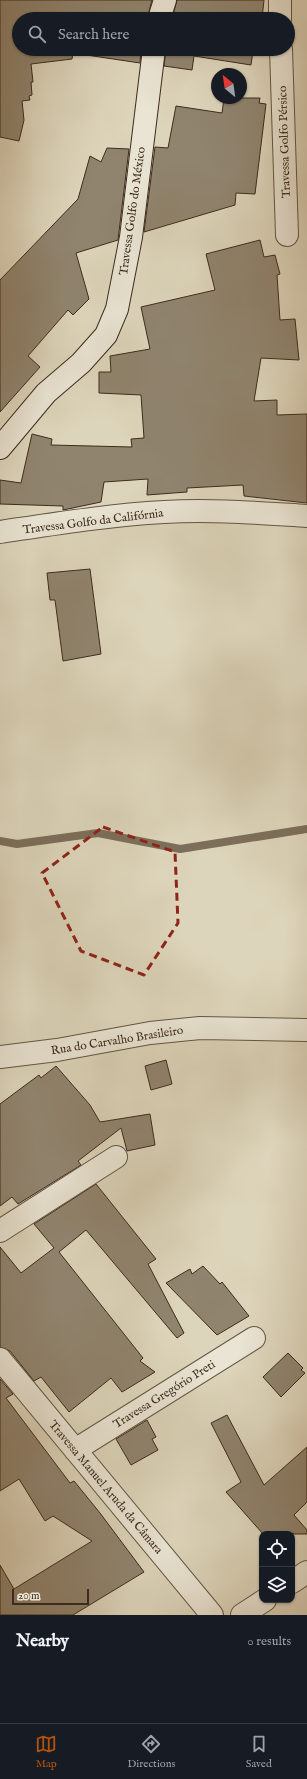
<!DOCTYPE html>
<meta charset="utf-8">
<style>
body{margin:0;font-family:"IM FELL English",serif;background:#242831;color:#f1f3f6}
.controls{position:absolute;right:12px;bottom:12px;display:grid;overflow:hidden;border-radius:8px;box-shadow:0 1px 3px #0004}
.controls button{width:36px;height:36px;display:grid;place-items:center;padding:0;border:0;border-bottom:1px solid #363941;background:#171b24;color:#f1f3f6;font:20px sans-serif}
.compass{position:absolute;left:211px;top:68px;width:36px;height:36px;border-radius:50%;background:#171b24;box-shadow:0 1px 3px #0004;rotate:331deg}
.scale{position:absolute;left:12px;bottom:10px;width:77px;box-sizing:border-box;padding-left:4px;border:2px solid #3c2c1d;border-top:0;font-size:11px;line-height:14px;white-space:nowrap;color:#3c2c1d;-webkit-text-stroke:3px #e9e4d3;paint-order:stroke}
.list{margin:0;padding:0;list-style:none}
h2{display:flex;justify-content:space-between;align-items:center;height:52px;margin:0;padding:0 16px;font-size:17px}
h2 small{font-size:13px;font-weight:400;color:#9ea1a6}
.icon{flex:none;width:22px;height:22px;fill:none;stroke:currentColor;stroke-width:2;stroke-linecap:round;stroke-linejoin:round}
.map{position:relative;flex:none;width:307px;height:1615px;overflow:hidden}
.search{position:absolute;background:#171b24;box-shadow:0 1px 3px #0004;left:12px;right:12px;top:12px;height:44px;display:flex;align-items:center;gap:10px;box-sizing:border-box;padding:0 14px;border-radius:22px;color:#9ea1a6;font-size:15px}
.sheet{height:108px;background:#171b24}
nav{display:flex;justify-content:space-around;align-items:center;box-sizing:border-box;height:56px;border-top:1px solid #363941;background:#171b24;font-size:11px;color:#9ea1a6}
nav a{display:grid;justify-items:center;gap:2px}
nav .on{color:#b45309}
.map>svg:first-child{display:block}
</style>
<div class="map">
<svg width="307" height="1615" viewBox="0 0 307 1615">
<rect width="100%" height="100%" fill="#ddd5bb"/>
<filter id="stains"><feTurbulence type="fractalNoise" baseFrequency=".005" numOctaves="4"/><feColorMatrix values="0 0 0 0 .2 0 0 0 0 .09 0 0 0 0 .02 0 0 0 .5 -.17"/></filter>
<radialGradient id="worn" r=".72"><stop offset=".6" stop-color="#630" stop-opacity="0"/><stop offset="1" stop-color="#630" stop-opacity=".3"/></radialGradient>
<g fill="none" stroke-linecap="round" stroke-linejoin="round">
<path stroke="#7c6f5b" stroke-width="8" d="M0 841 17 844 98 833 180 849 307 829"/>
</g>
<path fill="#90846f" stroke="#3c2c1d" d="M0 0H152L147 19H19V49H141L140 63 73 53 72 59 31 64 33 82H31L32 95 29 96 30 100 22 101 24 120 19 141 0 137Z
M177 0H264L262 19H172Z
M166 49H258V52L253 51 251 65 194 56 192 70 164 66Z
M224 98H260L259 103 266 104 255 194 236 193 235 205 144 232 155 147 168 148 176 106 222 113Z
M107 148 129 149 118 240 76 253 89 299 73 315 68 310 28 356 40 367 0 412V280L78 199 90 156 101 162Z
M260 240 264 257 275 255 280 274 277 275 280 320 295 319 299 360 261 358 254 401 277 400V415L307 414V503L244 496 243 485 187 488V492L147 495 148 479 104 482 101 502 63 510V506L0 504V480L21 483 32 434 52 439 51 445 132 447 131 439 144 438 141 395 99 393V372H111L110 356 150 349 141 307 215 290 206 254Z
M90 569 101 654 63 661 55 600H50L47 573Z
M166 1060 172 1084 151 1090 145 1066Z
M56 1066 90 1105 100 1122 150 1114 155 1145 127 1151 121 1128 78 1161 81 1165 18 1204 12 1197 0 1206V1104L39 1075 41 1078Z
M96 1184 156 1259 148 1264 184 1333 177 1338 86 1230 59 1252 143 1358 140 1361 155 1372 122 1392 111 1378 69 1412 41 1377 34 1381 10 1351 0 1347V1247L21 1273 54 1248 34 1224Z
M203 1266 220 1284 222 1282 249 1316 217 1335 166 1283 190 1269 192 1274Z
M288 1353 303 1368 301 1370 305 1373 281 1397 263 1377Z
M0 1379 13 1394 6 1398 70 1483 74 1481 100 1513 144 1572 73 1615H0V1565L14 1589 92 1541 53 1516 45 1521 19 1479 0 1491Z
M227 1415 264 1485 307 1447V1502L294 1515 307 1530V1534H263L226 1492 241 1482 211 1423Z
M147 1420 156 1437 152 1439 158 1450 131 1465 116 1439Z"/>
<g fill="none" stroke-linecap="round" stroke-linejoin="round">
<g stroke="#645644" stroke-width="24">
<path id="street" d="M280 0V19
M281 49 287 235
M0 532C54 524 109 515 164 512 211 509 259 513 307 516
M0 1057 57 1050 150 1033 200 1028 307 1030
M0 1231 116 1157
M0 1359 212 1615
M75 1450 254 1338
M292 1582 307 1572
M242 1615 265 1600"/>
</g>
<g stroke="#3c2c1d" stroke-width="24">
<path id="secondary" d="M159 19 165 0
M0 448 46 393 81 363 106 335 117 309 131 237 154 49"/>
</g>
<use href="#street" stroke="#e9e4d3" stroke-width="22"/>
<use href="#secondary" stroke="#e9e4d3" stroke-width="22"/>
</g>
<path fill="none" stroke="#8f2418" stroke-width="3" stroke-dasharray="8 5" stroke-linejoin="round" d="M103 827 175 852 178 923 144 975 81 951 42 873Z"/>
<g text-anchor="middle" stroke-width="4" stroke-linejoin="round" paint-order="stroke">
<g font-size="12" fill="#3c2c1d" stroke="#e9e4d3">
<text transform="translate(284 142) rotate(-92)" y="4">Travessa Golfo Pérsico</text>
<text transform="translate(132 211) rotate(-82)" y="4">Travessa Golfo do México</text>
<text transform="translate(93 521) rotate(-7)" y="4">Travessa Golfo da Califórnia</text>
<text transform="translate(117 1040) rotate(-9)" y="4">Rua do Carvalho Brasileiro</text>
<text transform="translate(164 1394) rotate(-32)" y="4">Travessa Gregório Preti</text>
<text transform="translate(106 1487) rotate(50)" y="4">Travessa Manuel Aruda da Câmara</text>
</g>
</g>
<rect width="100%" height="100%" filter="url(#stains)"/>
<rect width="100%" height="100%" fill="url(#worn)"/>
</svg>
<div class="controls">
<button><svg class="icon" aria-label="locate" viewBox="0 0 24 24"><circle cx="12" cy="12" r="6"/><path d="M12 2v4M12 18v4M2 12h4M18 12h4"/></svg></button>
<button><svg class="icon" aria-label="layers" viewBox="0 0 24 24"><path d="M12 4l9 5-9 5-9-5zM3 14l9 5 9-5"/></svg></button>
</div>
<svg class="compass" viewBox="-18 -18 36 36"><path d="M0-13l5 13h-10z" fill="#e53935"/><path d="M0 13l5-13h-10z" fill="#9ea1a6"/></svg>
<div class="scale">20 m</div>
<div class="search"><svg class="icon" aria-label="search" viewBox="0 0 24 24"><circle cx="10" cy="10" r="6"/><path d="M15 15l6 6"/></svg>Search here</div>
</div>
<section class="sheet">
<h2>Nearby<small>0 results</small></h2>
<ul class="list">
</ul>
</section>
<nav>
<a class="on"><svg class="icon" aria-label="map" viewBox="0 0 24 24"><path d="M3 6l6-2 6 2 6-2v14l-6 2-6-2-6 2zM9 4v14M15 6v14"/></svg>Map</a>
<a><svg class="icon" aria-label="directions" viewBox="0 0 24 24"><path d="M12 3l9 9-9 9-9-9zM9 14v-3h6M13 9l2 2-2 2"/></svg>Directions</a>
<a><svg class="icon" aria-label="saved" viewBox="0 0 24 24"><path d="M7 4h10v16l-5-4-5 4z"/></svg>Saved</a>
</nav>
